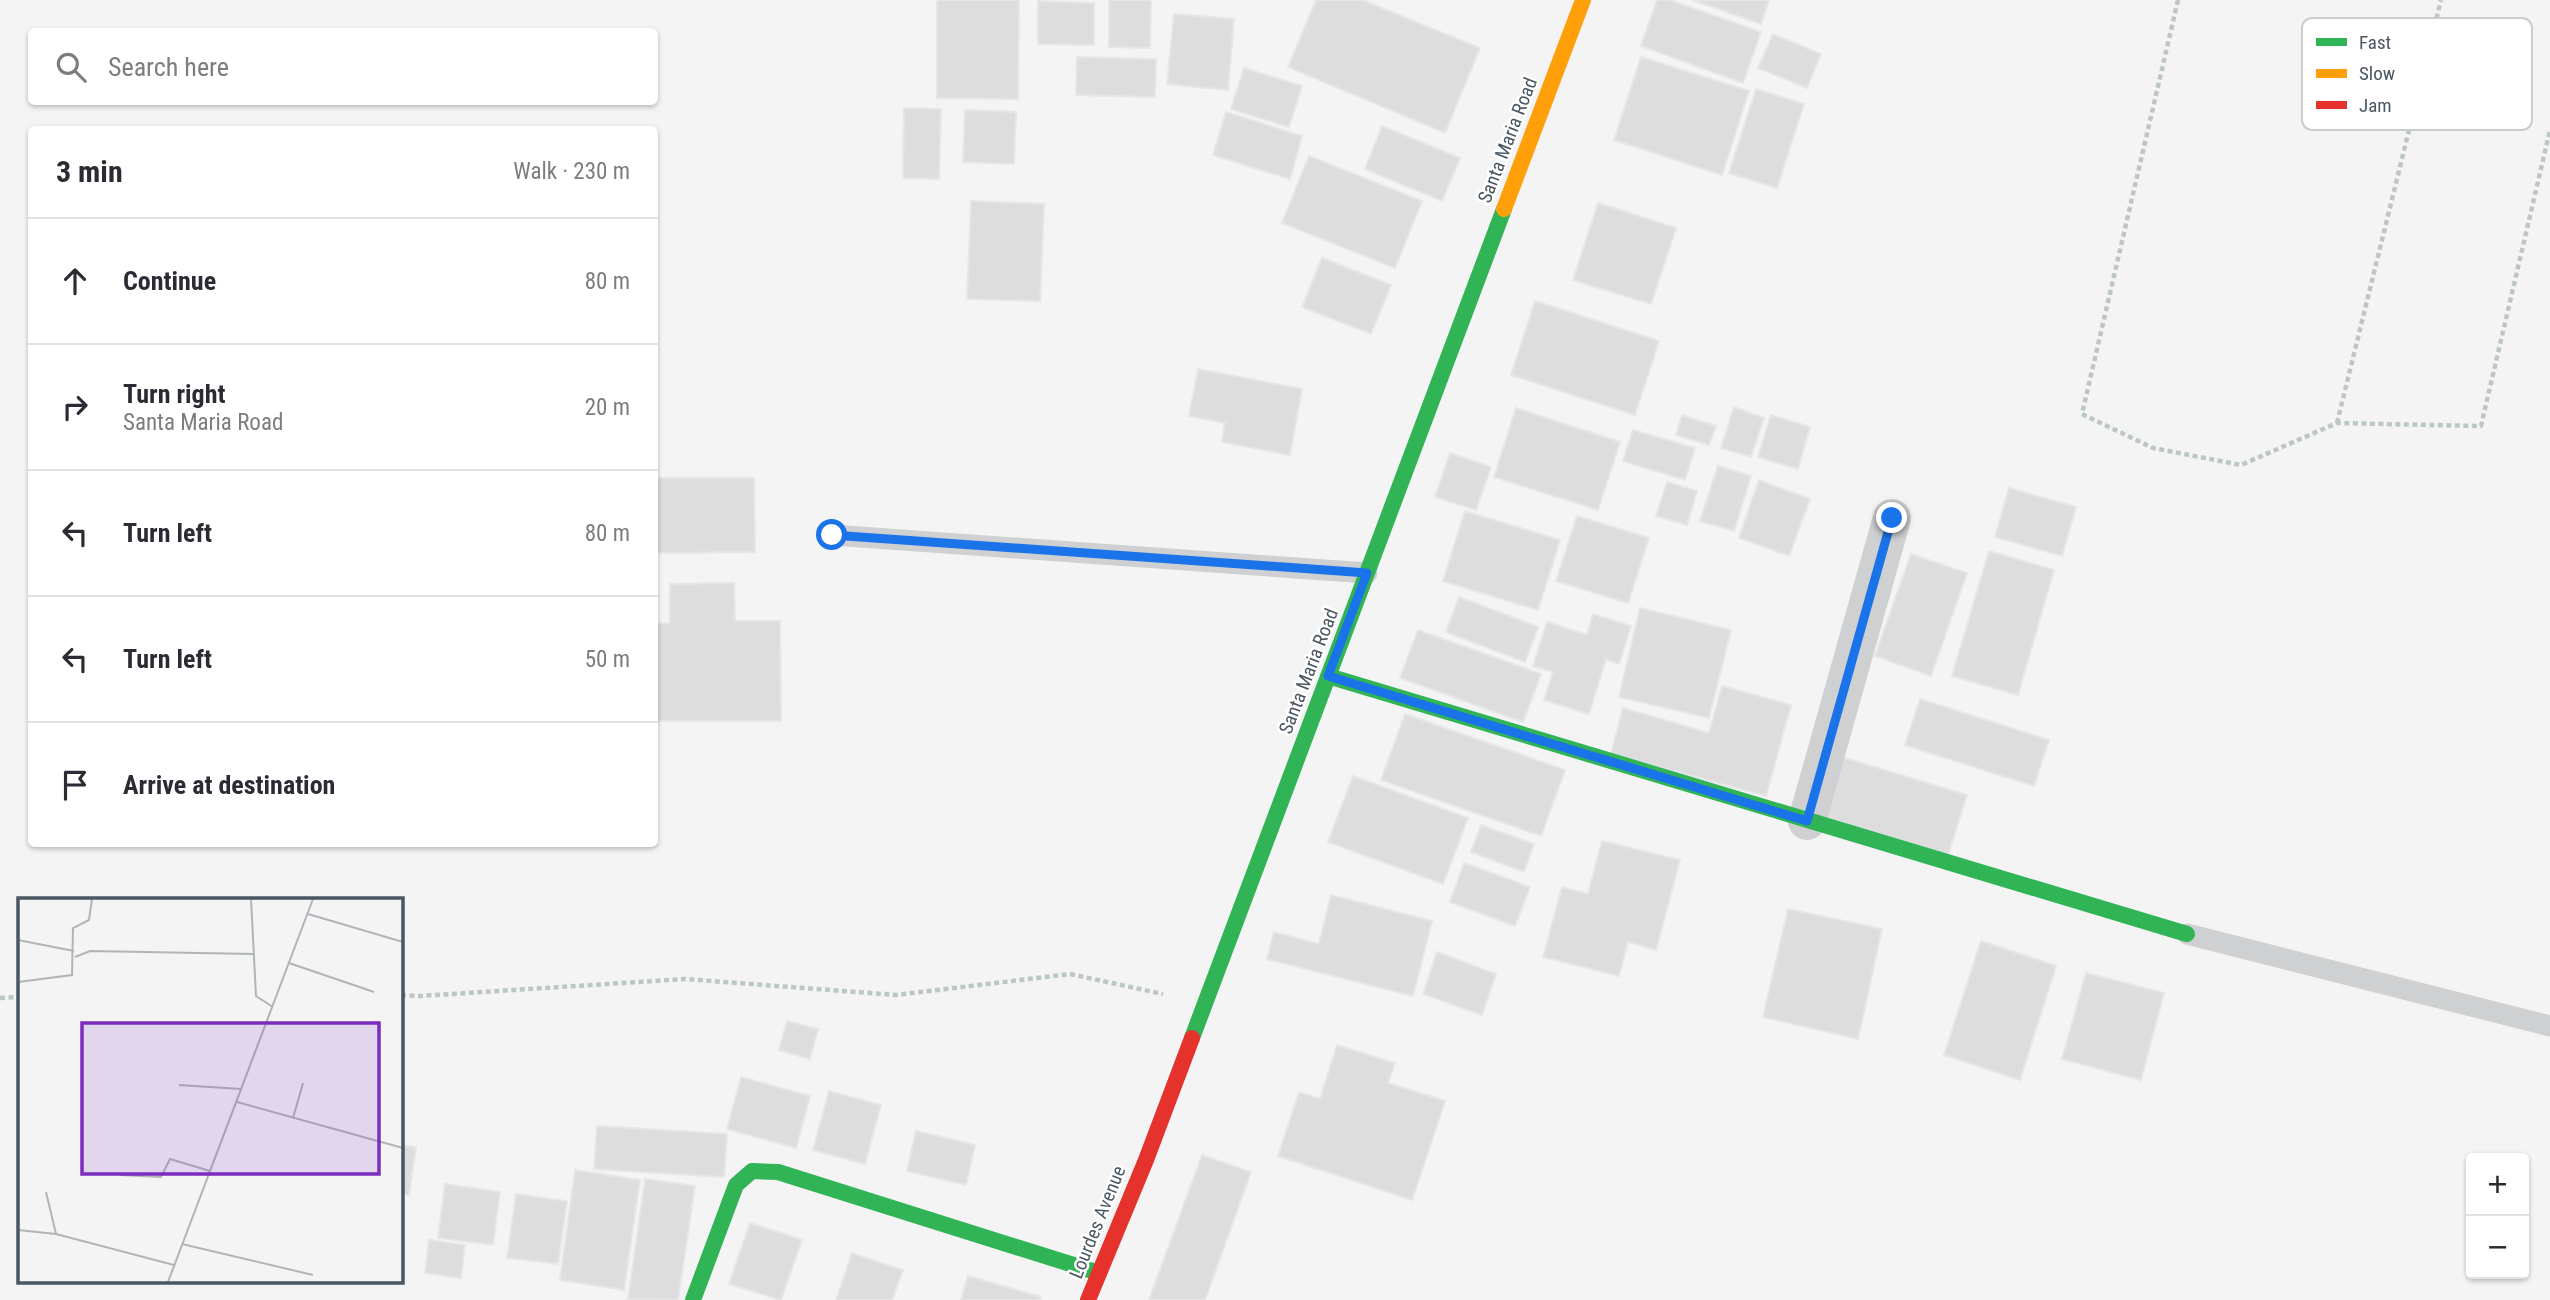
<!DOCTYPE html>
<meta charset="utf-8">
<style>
body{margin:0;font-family:"Roboto Condensed",sans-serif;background:#f2f2f3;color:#2b2b33}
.controls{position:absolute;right:21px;bottom:21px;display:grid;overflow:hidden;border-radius:7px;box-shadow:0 2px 5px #0004}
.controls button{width:63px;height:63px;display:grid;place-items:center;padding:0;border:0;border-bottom:2px solid #e1e1e2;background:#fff;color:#2b2b33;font:35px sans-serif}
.stop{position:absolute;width:21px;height:21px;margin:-16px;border:5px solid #1a73e8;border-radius:50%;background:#fff}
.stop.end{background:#1a73e8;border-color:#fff;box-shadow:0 2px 7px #0008}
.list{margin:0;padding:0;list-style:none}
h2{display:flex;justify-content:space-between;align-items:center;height:91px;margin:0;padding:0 28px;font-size:30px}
h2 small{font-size:23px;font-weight:400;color:#7c7c81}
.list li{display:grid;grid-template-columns:46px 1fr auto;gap:21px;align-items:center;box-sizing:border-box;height:126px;padding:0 28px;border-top:2px solid #e1e1e2}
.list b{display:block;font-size:26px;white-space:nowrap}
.list p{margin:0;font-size:23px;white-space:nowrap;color:#7c7c81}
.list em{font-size:23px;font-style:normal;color:#7c7c81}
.icon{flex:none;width:38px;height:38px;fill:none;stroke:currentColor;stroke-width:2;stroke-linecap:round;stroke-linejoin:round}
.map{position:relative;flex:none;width:2550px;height:1300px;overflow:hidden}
.search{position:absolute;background:#fff;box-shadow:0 2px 5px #0004;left:28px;top:28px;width:630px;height:77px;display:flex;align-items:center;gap:18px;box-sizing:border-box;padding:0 24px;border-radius:7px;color:#7c7c81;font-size:26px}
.panel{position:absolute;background:#fff;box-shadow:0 2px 5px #0004;left:28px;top:126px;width:630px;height:721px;border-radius:7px}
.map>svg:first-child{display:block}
</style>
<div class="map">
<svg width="2550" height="1300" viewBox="0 0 2550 1300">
<rect width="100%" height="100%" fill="#f4f4f4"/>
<path fill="#ddddde" stroke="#e5e6e7" stroke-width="2" d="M937 0H1019L1018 99 937 98Z
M1109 0H1151L1150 48 1109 47Z
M1316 0H1362L1480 48 1445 133 1288 67Z
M1657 0H1670L1761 32 1743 83 1641 46Z
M1692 0H1769L1761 24Z
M1038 1 1094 3V45L1038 44Z
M1174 14 1234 19 1228 90 1167 84Z
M1773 34 1821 54 1807 88 1758 68Z
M1077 57 1156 59 1155 97 1076 95Z
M1641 57 1749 91 1722 175 1614 140Z
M1244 68 1302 86 1289 127 1231 109Z
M1756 89 1804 104 1777 188 1729 173Z
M904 108 941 109 939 179 903 178Z
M965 110 1016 112 1014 164 963 162Z
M1226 112 1302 136 1290 179 1213 155Z
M1382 126 1460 158 1442 201 1365 169Z
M1309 156 1422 201 1395 268 1282 223Z
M971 201 1044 204 1040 301 967 299Z
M1598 203 1676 228 1651 304 1573 280Z
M1322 258 1391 285 1371 334 1302 307Z
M1535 301 1659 341 1635 415 1511 375Z
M1198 369 1302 389 1290 455 1222 442 1225 423 1189 416Z
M1734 407 1764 418 1751 457 1721 448Z
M1516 408 1620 442 1598 510 1494 477Z
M1682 415 1716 426 1709 445 1676 435Z
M1771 415 1810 427 1798 469 1758 457Z
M1633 430 1695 448 1685 480 1623 461Z
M1450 453 1491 467 1476 510 1435 497Z
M1718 466 1751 476 1734 531 1700 521Z
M654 478H754L755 552 654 553Z
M1759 480 1810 499 1789 556 1739 538Z
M1667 482 1697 491 1687 525 1656 516Z
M2009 488 2076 507 2062 556 1995 537Z
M1465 511 1560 540 1538 610 1443 581Z
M1577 516 1649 538 1628 603 1556 581Z
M1989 551 2054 570 2018 695 1952 676Z
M1911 554 1967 573 1931 676 1875 656Z
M734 583 735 621H780L781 721H654V623H670V584Z
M1459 597 1538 627 1525 662 1446 632Z
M1640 608 1731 630 1709 718 1619 697Z
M1593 614 1631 626 1619 664 1606 659 1589 714 1544 700 1553 672 1533 666 1547 622 1587 635Z
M1418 630 1541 674 1523 722 1400 678Z
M1722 686 1791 705 1766 796 1611 754 1623 708 1709 733Z
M1920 699 2049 740 2034 786 1905 745Z
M1405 714 1565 770 1541 836 1381 780Z
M1835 755 1967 795 1948 855 1817 815Z
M1353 776 1468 818 1443 884 1328 842Z
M1481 825 1534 844 1524 872 1471 852Z
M1602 841 1680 860 1656 950 1628 942 1619 976 1543 957 1562 887 1588 894Z
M1464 863 1530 887 1515 926 1450 902Z
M1331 895 1432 921 1413 996 1267 959 1274 932 1319 944Z
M1788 909 1882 929 1858 1039 1763 1017Z
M1981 941 2056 966 2020 1080 1944 1055Z
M1437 952 1496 974 1482 1015 1423 994Z
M2086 973 2164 993 2141 1080 2062 1059Z
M787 1021 818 1029 810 1059 779 1050Z
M1337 1045 1395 1063 1388 1083 1445 1101 1412 1200 1278 1156 1299 1092 1320 1099Z
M741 1077 810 1096 796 1148 727 1129Z
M829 1091 881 1105 865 1164 813 1150Z
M597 1126 727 1134 724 1177 594 1169Z
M916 1131 975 1145 966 1185 907 1171Z
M401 1145 416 1147 409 1195 401 1194Z
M1202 1155 1251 1172 1205 1300H1149Z
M575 1170 640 1180 624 1290 560 1280Z
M645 1179 695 1186 678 1300 628 1299Z
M445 1184 500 1192 493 1245 438 1238Z
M516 1194 567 1201 558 1264 507 1258Z
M750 1223 802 1240 781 1300 729 1284Z
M429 1240 465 1245 461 1278 425 1273Z
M852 1253 903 1270 892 1300H836Z
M968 1276 1041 1297 1040 1300H961Z"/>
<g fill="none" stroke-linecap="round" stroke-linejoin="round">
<path stroke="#bcc7c4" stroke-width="4.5" stroke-dasharray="5 3.5" stroke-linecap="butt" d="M2178 0 2082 414 2153 448 2241 465 2337 423 2481 426 2550 130
M2337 423 2441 0
M401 995 420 996 685 979 896 995 1070 974 1163 994
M0 998 19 997"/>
<path stroke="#ced0d2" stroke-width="21" d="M832 535 1367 573
M2187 934 2550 1026"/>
<path stroke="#ced0d2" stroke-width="38" d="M1807 821 1892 518"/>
<path stroke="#30b455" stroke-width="16" d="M1328 676 2187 934
M1192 1038 1504 209
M693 1300 736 1185 752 1171 778 1172 1099 1273"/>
<path stroke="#ff9f0a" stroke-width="16" d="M1504 209 1583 0"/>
<path stroke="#e5322d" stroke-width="16" d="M1088 1300 1146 1160 1192 1038"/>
</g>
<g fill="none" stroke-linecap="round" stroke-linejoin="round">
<path stroke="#1a73e8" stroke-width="9" d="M832 535 1367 573 1328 676 1807 821 1892 518"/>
</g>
<g text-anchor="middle" stroke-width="5" stroke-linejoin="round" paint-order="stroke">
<g font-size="19" fill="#4a5661" stroke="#fff">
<text transform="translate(1507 140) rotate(-69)" y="7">Santa Maria Road</text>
<text transform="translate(1308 671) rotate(-69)" y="7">Santa Maria Road</text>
<text transform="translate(1097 1222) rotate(-68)" y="7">Lourdes Avenue</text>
</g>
</g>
<g transform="translate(18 898)">
<rect width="385" height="385" fill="#f4f4f4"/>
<path fill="none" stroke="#b0b5b9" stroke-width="2" d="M233 1 238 98 255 109M290 16 385 44M0 42 56 53M57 59 72 53 236 56M271 65 356 94M0 84 54 77 55 30 71 22 74 1M161 187 223 191M219 204 385 250M275 220 285 185M102 277 143 279 152 261 192 273M28 294 38 336M0 332 38 336 156 367M164 346 295 377M150 384 295 1"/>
<path fill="#7b2cbf" fill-opacity="0.15" stroke="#7b2cbf" stroke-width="3.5" d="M64 125H361V276H64Z"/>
<rect width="385" height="385" fill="none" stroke="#4a5661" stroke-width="3.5"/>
</g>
<rect x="2302" y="18" width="230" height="112" rx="10" fill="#fff" stroke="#c9ccd0" stroke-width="2"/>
<rect x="2316" y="38" width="31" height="8" fill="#30b455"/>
<rect x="2316" y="69" width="31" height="9" fill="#ff9f0a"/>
<rect x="2316" y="101" width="31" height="8" fill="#e5322d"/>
<g font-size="19" fill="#4a5661">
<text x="2359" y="49">Fast</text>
<text x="2359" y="80">Slow</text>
<text x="2359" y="112">Jam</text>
</g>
</svg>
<div class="controls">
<button>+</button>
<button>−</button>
</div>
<div class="stop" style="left:832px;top:535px"></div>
<div class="stop end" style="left:1892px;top:518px"></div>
<div class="search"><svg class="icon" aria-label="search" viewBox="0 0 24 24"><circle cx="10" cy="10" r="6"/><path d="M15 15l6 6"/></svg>Search here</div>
<section class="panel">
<h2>3 min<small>Walk · 230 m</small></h2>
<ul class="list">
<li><svg class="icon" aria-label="ahead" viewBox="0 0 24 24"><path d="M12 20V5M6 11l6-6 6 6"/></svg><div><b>Continue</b></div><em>80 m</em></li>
<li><svg class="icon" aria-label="right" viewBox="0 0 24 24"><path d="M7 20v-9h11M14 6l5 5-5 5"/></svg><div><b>Turn right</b><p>Santa Maria Road</p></div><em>20 m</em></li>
<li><svg class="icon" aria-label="left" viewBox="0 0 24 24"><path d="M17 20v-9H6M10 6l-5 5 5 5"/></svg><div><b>Turn left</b></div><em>80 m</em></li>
<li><svg class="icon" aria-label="left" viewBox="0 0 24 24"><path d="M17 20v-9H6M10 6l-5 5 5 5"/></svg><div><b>Turn left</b></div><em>50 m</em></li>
<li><svg class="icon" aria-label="arrive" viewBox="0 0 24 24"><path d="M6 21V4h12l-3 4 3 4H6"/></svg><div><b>Arrive at destination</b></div></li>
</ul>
</section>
</div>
